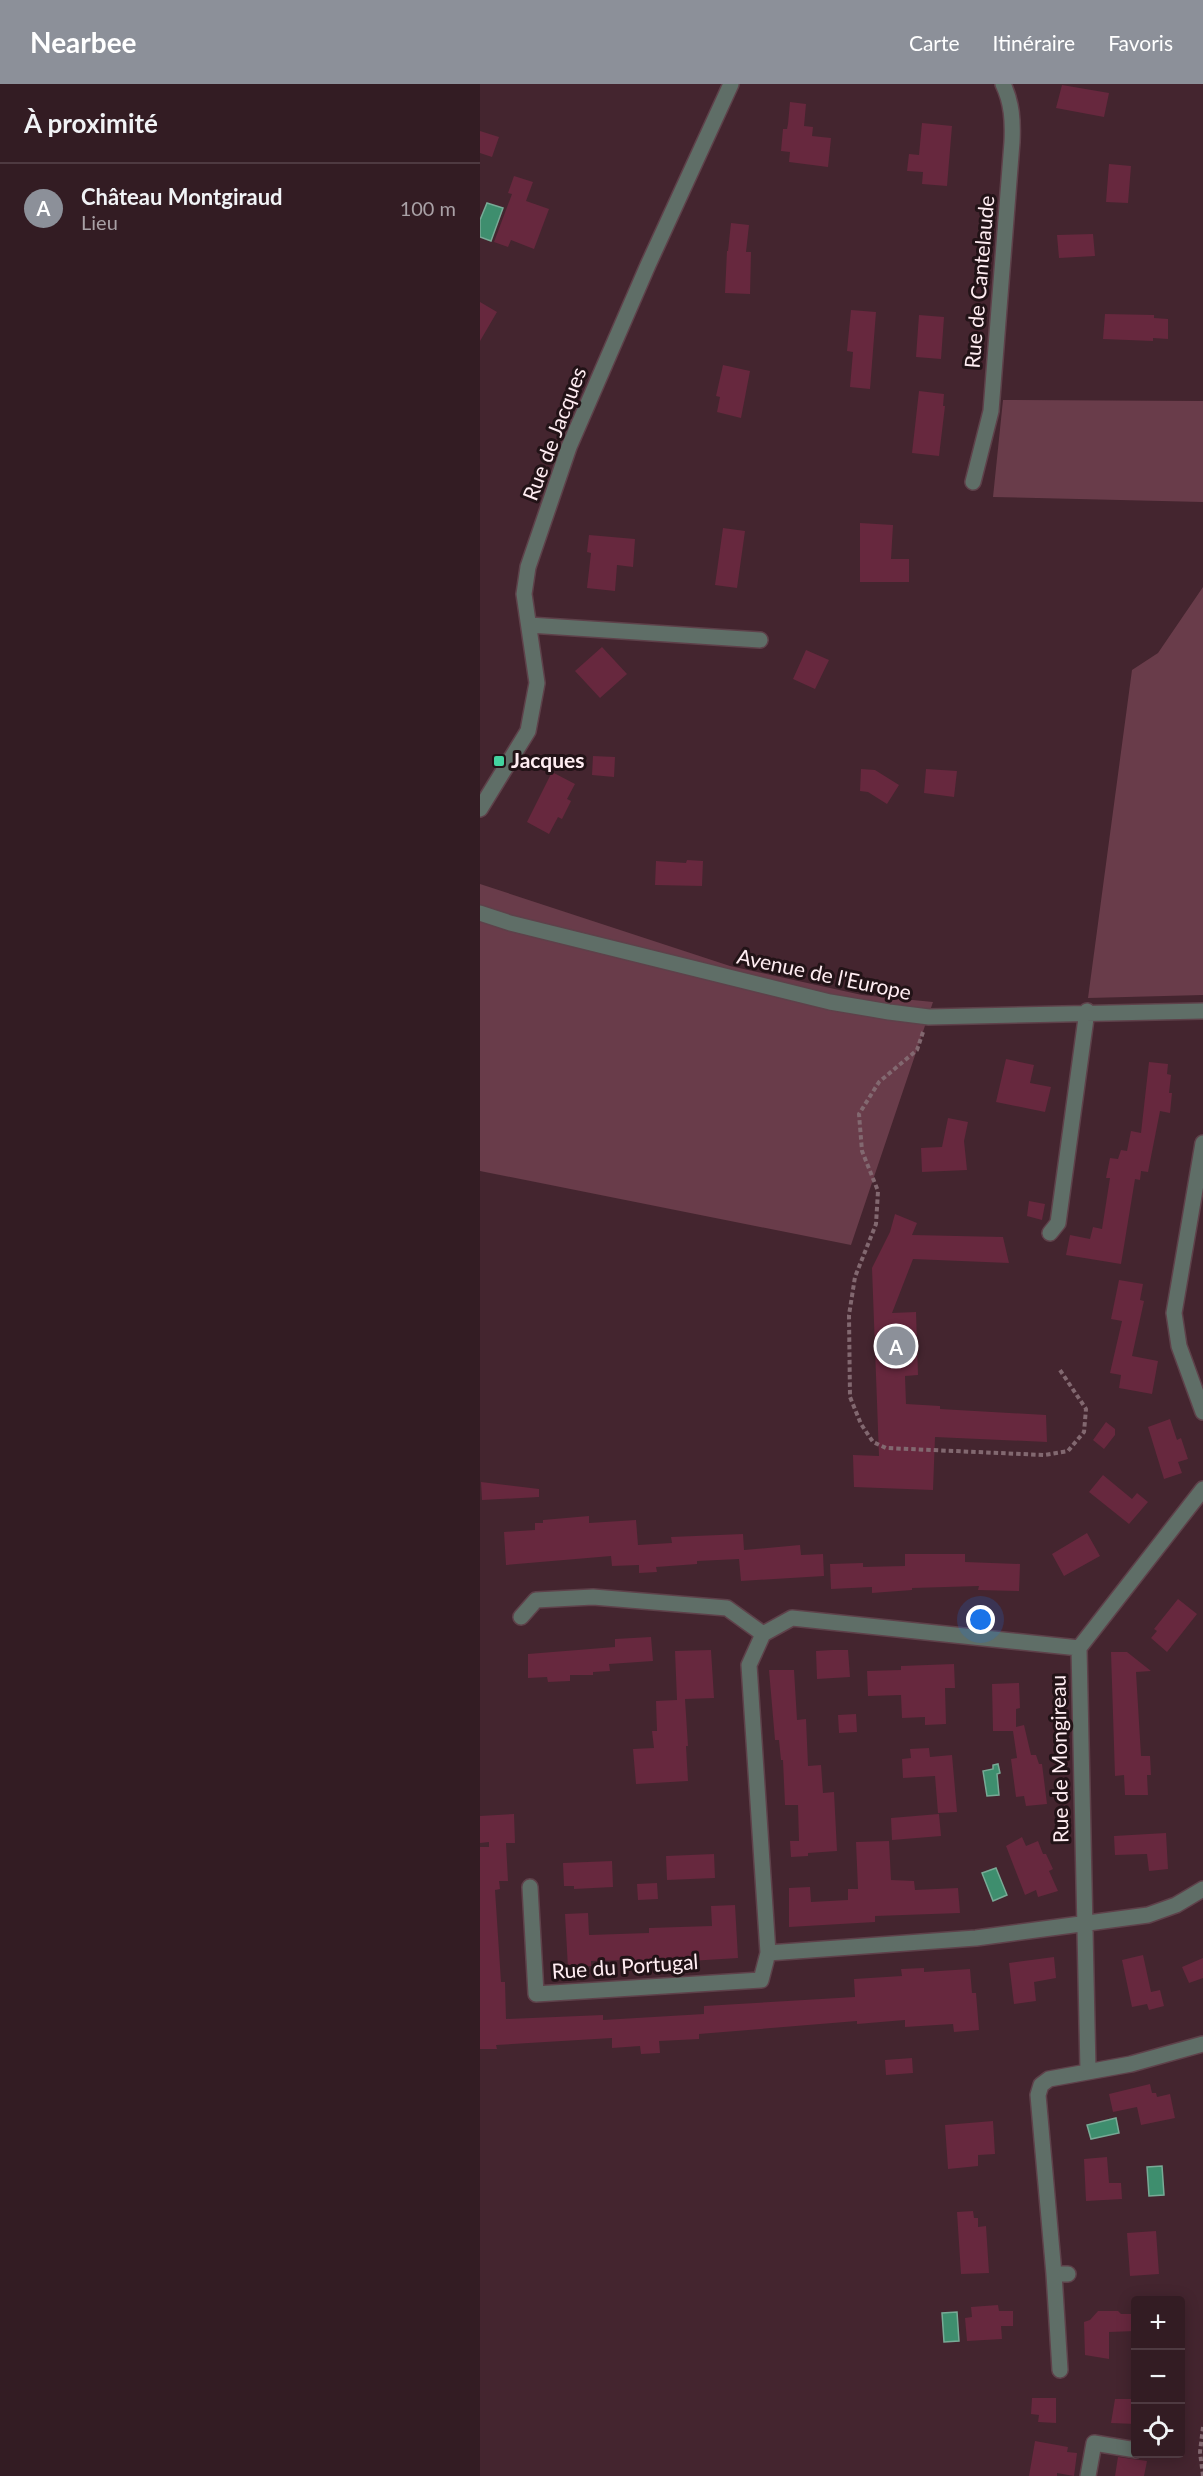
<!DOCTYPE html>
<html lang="fr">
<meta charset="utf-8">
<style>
body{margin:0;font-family:Lato,sans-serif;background:#3b252b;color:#f1f3f6}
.controls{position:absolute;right:18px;bottom:18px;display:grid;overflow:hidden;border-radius:6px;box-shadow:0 3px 15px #0003}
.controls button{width:54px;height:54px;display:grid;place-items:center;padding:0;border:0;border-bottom:2px solid #4e3a41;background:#331c23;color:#f1f3f6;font:30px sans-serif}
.you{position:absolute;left:501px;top:1536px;width:21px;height:21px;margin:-15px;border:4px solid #fff;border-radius:50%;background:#1a73e8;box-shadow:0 0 0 9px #1a73e833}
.badge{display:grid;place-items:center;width:39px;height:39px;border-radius:50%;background:#8c9099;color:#fff;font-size:20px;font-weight:700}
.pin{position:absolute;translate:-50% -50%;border:3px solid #fff;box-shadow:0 2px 6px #0006}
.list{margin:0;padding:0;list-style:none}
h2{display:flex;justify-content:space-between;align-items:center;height:78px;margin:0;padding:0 24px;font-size:26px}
h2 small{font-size:20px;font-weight:400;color:#a9a1a6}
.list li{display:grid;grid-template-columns:39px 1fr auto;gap:18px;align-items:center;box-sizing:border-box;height:90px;padding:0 24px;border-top:2px solid #4e3a41}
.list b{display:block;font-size:22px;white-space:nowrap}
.list p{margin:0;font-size:20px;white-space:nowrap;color:#a9a1a6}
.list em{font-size:20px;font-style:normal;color:#a9a1a6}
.icon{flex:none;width:33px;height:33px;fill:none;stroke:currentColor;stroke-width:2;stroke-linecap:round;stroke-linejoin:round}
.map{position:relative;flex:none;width:723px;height:2392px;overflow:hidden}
header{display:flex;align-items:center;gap:36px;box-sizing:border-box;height:84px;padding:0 30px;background:#8c9099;color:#fff}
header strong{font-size:28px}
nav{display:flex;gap:33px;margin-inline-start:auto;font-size:21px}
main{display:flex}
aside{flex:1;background:#331c23}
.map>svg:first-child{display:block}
</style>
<header>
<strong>Nearbee</strong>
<nav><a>Carte</a><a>Itinéraire</a><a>Favoris</a></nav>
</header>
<main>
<aside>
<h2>À proximité<small></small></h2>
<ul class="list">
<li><span class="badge">A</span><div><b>Château Montgiraud</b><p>Lieu</p></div><em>100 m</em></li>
</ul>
</aside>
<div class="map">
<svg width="723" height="2392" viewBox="0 0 723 2392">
<rect width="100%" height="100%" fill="#44252f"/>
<path fill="#693c4a" d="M523 316 723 317V418L513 413Z
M723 503V911L608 914 652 586 678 569Z
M0 800 250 882 382 911 453 918 371 1161 0 1087Z"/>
<path fill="#3e8e6e" stroke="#78aa96" stroke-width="1.5" d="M7 119 23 124 11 157 0 153V136Z
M518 1680 520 1689 517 1690 519 1711 507 1712 503 1687 513 1685V1681Z
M516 1784 527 1811 513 1817 502 1789Z
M636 2034 639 2049 611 2055 607 2041Z
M682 2082 684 2111 669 2112 667 2083Z
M477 2228 479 2257 464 2258 462 2229Z"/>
<path fill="#67283e" d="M582 1 629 9 624 33 576 24Z
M310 18 326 20 324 42 333 43 332 52 351 54 348 83 309 78 310 68 301 67 303 45H307L308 40Z
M442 39 472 42 467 102 442 100 443 88 427 87 429 70 439 71Z
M0 47 19 53 12 73 0 69Z
M629 80 651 82 648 119 626 118Z
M34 92 53 98 46 117 69 125 54 165 31 156 28 163 14 158 32 110 28 109Z
M251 139 269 141 266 168H271L270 210 245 209 247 167H248Z
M613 150 615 172 579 174 577 151Z
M0 218 17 228 0 257Z
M371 226 396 228 390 305 370 303 373 268 367 267Z
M625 230 674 231V234L688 235V255L673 254V257L623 255Z
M439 231 464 233 461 275 436 273Z
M243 281 270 287 261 334 237 328 240 313 236 312Z
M439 307 464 310 463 322H465L459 372 432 369Z
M380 439 413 441 411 475H429V498H380Z
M243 444 265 447 257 504 235 501Z
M109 451 155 455 153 483 137 481 135 507 107 504 111 469 107 468Z
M122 563 147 590 120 614 95 587Z
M326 566 349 576 335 605 313 595Z
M113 672 135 673 134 693 112 691Z
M381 685 395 686 419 701 407 720 388 708 380 707Z
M446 685 477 687 474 713 444 709Z
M72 688 95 700 87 715 91 717 82 735 78 733 69 750 47 738Z
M207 776 223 777 222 802 175 801 176 777 206 779Z
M526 975 554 981 550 999 571 1003 565 1028 516 1018Z
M669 978 688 980 687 990 691 991 689 1009H692L690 1029 680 1027 668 1088 661 1087 660 1096 655 1095 641 1180 586 1171 590 1151 610 1155 613 1143 622 1145 630 1094H626L630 1074 638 1075 641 1066 647 1067 651 1047 661 1049Z
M468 1034 488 1038 484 1057 487 1086 442 1088 441 1064 462 1063Z
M549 1117 565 1120 562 1136 547 1132Z
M415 1130 437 1139 432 1151 523 1153 529 1179 433 1175 412 1229 436 1228 438 1291 425 1292 426 1320 460 1322V1325L566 1331 567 1358 455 1353 453 1406 374 1403 373 1371 399 1372 392 1184 410 1148Z
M639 1196 663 1200 660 1216 664 1217 652 1272 678 1277 672 1310 639 1304 641 1291 630 1289 642 1237 631 1235Z
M690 1335 697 1356 701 1354 708 1375 698 1378 702 1389 684 1395 668 1343Z
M626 1338 635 1345V1351L624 1365 613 1356Z
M623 1391 652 1415 657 1409 668 1418 649 1440 609 1408Z
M1 1398 59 1405V1413L2 1416Z
M109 1432V1439L156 1436 158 1461 192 1459 191 1453 263 1450 264 1466 320 1461 321 1471 343 1470 344 1492 261 1497 259 1475 217 1477V1480L176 1483 177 1488 159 1489V1481L132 1482 131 1472 26 1481 24 1448 55 1446V1439H63V1436Z
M607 1449 620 1472 584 1492 572 1470Z
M425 1470H485V1478L540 1480 539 1507 498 1506 499 1502 432 1504V1506L392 1509V1503L351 1505 350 1480 383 1479V1483L425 1482Z
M698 1515 717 1530 687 1568 671 1554 677 1547 674 1545Z
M171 1553 173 1577 129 1580 130 1587 113 1588V1591H90V1597L68 1598 67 1593 48 1594V1570L135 1563V1555Z
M231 1566 234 1614 205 1615 208 1662H206L208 1697 156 1700 153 1665 174 1664 172 1647H177L176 1617 197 1616 195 1567Z
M353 1566H368L370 1593 337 1595 336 1567Z
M631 1568H647L671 1587 656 1588 661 1672H670L671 1691H667L668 1711H645L644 1691 635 1692Z
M474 1580 475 1604H465L466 1640 445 1641V1633L422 1634 421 1611 388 1612 387 1587 421 1586V1582Z
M289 1586H314L317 1636 326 1635 328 1682 341 1681 343 1709 354 1708 357 1767 328 1769V1772L311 1773 310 1757H319L318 1721H305L303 1676H301L299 1656H295Z
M539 1599 540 1624 536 1625V1643L544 1641 551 1671H556L559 1680H562L567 1720 546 1722 544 1712 536 1713 531 1675 537 1674 533 1647H513L512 1600Z
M376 1630 377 1648 359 1649 358 1631Z
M449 1664 450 1673 472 1671 477 1728 458 1729 455 1692 423 1694 422 1675 431 1674 430 1665Z
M34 1730 35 1759H26L28 1797H19L20 1805 15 1806 21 1898H25L26 1935 123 1931V1936L224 1930V1922L375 1913 374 1895 422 1892 421 1885 444 1884V1888L490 1885 492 1909H496L499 1946 474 1948 473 1940 425 1943V1936L377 1940V1937L219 1950V1955L179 1957 180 1969 161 1970 160 1962 132 1964V1954L16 1961 17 1965H0V1763H9V1758L0 1759V1732Z
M459 1730 461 1752 412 1756 411 1734Z
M686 1749 688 1785 669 1787 667 1770 635 1771 634 1752Z
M542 1753 546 1762 558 1757 563 1770H566L573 1785 569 1787 578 1807 558 1813 556 1806 545 1811 526 1762Z
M409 1757 411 1796 434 1797 435 1806 478 1804 480 1829 395 1832V1838L309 1843V1804L330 1803 331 1818 368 1816V1805H378L376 1758Z
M234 1770 235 1794 187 1796 186 1772Z
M132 1777 133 1803 94 1805V1802H84L83 1779Z
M177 1799 178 1815 158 1816 157 1800Z
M255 1821 258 1874 145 1881V1876L111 1877V1882L88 1884 85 1830 108 1829 109 1851 169 1849V1844L232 1842 231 1822Z
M663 1871 671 1908 680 1906 684 1922 669 1926 667 1920 652 1923 642 1876Z
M574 1873 576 1894 554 1898 556 1917 534 1920 529 1879Z
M723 1874V1894L709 1899 702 1883Z
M432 1974 433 1989 406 1991 405 1976Z
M670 2000 672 2009H676L677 2013 690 2010 695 2034 661 2041 657 2023 633 2028 629 2010Z
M513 2037 515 2070 498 2071V2082L468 2085 465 2041Z
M627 2073 629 2099H641L642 2115 606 2117 604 2075Z
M493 2127 494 2134H498V2143L506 2142 509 2189 481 2190 477 2128Z
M676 2147 679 2190 650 2192 647 2149Z
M518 2221 519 2227H533V2242H521L522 2255 487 2257 485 2234 492 2233 491 2223Z
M618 2227H638L641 2230H656V2247L629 2248V2275L605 2271 604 2238 610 2236Z
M552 2314H576V2339L558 2338 559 2331 551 2330Z
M635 2315H656V2340L631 2339Z
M555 2357 588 2363 587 2368 597 2369 594 2392 577 2389V2392H549Z
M638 2373 667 2377 664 2392H635Z"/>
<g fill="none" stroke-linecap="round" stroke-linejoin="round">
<g stroke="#5e414a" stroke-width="18">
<path id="minor" d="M493 398 511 327 532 58C533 37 532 19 523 0
M49 541 280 556
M0 725 48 647 57 599 44 510 48 483 89 363 168 181 251 0
M0 829 30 839 350 918 409 928 449 933 723 927
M723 1059 694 1229 699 1262 723 1328
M570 1149 578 1139 607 927
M41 1533 56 1516 113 1513 247 1524 283 1550
M599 1564 312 1534 283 1550 269 1581 288 1869 496 1854 668 1831 696 1821 723 1805
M50 1803 56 1910 281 1896 288 1869
M608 1987 599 1564 723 1405
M574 2190 580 2286
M588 2190H574L558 2011 561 2001 569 1995 651 1980 723 1960
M608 2392 614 2359 656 2366"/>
</g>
<path stroke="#826870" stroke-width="4" stroke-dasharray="4.5 3" stroke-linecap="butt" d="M443 948 437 966 399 998 379 1030 382 1067 398 1107 396 1140 375 1193 369 1231 370 1313 381 1340 393 1358 406 1364 564 1371 588 1367 604 1348 606 1325 580 1286
M723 2392 720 2368 723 2343"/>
<use href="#minor" stroke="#5f6e67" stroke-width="15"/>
</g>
<rect fill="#43d4a0" stroke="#221317" stroke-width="2" x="13" y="671" width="12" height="12" rx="3"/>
<g text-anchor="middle" stroke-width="6" stroke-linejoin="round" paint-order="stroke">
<g font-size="21" fill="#ffedf2" stroke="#221317">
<text transform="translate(500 198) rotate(-85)" y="7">Rue de Cantelaude</text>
<text transform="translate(75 350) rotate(-69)" y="7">Rue de Jacques</text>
<text transform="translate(344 891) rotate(12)" y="7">Avenue de l'Europe</text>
<text transform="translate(580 1675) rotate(-91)" y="7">Rue de Mongireau</text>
<text transform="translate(145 1883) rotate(-4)" y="7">Rue du Portugal</text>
</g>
<g font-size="21" font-weight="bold" fill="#ffedf2" stroke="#221317" text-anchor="start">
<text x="31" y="684">Jacques</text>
</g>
</g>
</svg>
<div class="controls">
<button>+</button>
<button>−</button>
<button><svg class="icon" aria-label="locate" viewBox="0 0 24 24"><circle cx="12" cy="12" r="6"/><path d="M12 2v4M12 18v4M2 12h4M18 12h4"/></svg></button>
</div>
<div class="you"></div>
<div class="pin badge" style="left:416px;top:1262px">A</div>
</div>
</main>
